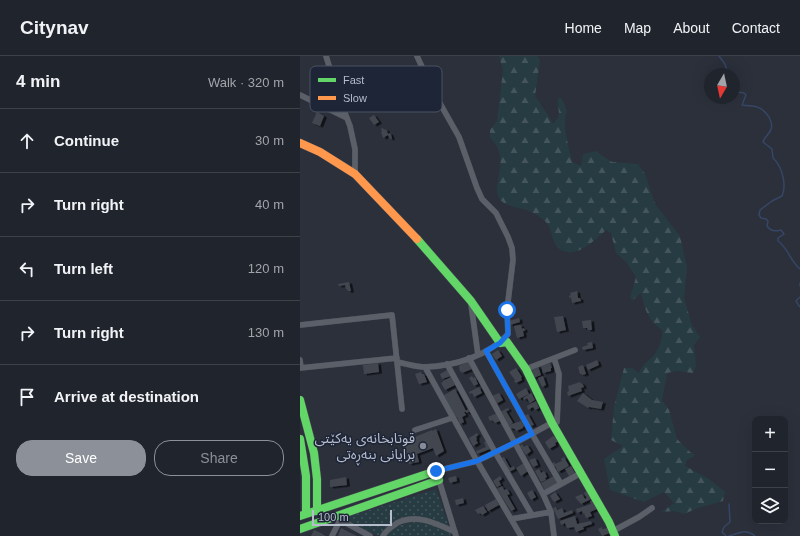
<!DOCTYPE html>
<meta charset="utf-8">
<style>
body{margin:0;font-family:Arial,"Noto Sans Arabic",sans-serif;background:#2d3038;color:#f1f3f6}
.controls{position:absolute;right:12px;bottom:12px;display:grid;overflow:hidden;border-radius:8px;box-shadow:0 4px 16px #0002}
.controls button{width:36px;height:36px;display:grid;place-items:center;padding:0;border:0;border-bottom:1px solid #3d4148;background:#20242c;color:#f1f3f6;font:20px sans-serif}
.compass{position:absolute;left:404px;top:12px;width:36px;height:36px;border-radius:50%;background:#20242c;box-shadow:0 4px 16px #0002;rotate:189deg}
.scale{position:absolute;left:12px;bottom:10px;width:80px;box-sizing:border-box;padding-left:4px;border:2px solid #b5bccc;border-top:0;font-size:11px;line-height:14px;white-space:nowrap;color:#b5bccc;-webkit-text-stroke:3px #1d2536;paint-order:stroke}
.stop{position:absolute;width:12px;height:12px;margin:-9px;border:3px solid #1a73e8;border-radius:50%;background:#fff}
.stop.end{background:#1a73e8;border-color:#fff;box-shadow:0 1px 4px #0008}
.list{margin:0;padding:0;list-style:none}
h2{display:flex;justify-content:space-between;align-items:center;height:52px;margin:0;padding:0 16px;font-size:17px}
h2 small{font-size:13px;font-weight:400;color:#a2a4a9}
.list li{display:grid;grid-template-columns:26px 1fr auto;gap:12px;align-items:center;box-sizing:border-box;height:64px;padding:0 16px;border-top:1px solid #3d4148}
.list b{display:block;font-size:15px;white-space:nowrap}
.list em{font-size:13px;font-style:normal;color:#a2a4a9}
.actions{display:flex;gap:8px;padding:12px 16px}
.actions a{flex:1;padding:9px 0;border:1px solid #8c9099;border-radius:16px;text-align:center;font-size:14px;color:#8c9099}
.actions .main{background:#8c9099;color:#fff}
.icon{flex:none;width:22px;height:22px;fill:none;stroke:currentColor;stroke-width:2;stroke-linecap:round;stroke-linejoin:round}
.map{position:relative;flex:none;width:500px;height:480px;overflow:hidden}
header{display:flex;align-items:center;gap:24px;box-sizing:border-box;height:56px;padding:0 20px;background:#20242c;border-bottom:1px solid #3d4148}
header strong{font-size:19px}
nav{display:flex;gap:22px;margin-inline-start:auto;font-size:14px}
main{display:flex}
aside{flex:1;background:#20242c}
.map>svg:first-child{display:block}
</style>
<header>
<strong>Citynav</strong>
<nav><a>Home</a><a>Map</a><a>About</a><a>Contact</a></nav>
</header>
<main>
<aside>
<h2>4 min<small>Walk · 320 m</small></h2>
<ul class="list">
<li><svg class="icon" aria-label="ahead" viewBox="0 0 24 24"><path d="M12 20V5M6 11l6-6 6 6"/></svg><div><b>Continue</b></div><em>30 m</em></li>
<li><svg class="icon" aria-label="right" viewBox="0 0 24 24"><path d="M7 20v-9h11M14 6l5 5-5 5"/></svg><div><b>Turn right</b></div><em>40 m</em></li>
<li><svg class="icon" aria-label="left" viewBox="0 0 24 24"><path d="M17 20v-9H6M10 6l-5 5 5 5"/></svg><div><b>Turn left</b></div><em>120 m</em></li>
<li><svg class="icon" aria-label="right" viewBox="0 0 24 24"><path d="M7 20v-9h11M14 6l5 5-5 5"/></svg><div><b>Turn right</b></div><em>130 m</em></li>
<li><svg class="icon" aria-label="arrive" viewBox="0 0 24 24"><path d="M6 21V4h12l-3 4 3 4H6"/></svg><div><b>Arrive at destination</b></div></li>
</ul>
<div class="actions"><a class="main">Save</a><a>Share</a></div>
</aside>
<div class="map">
<svg width="500" height="480" viewBox="0 0 500 480">
<defs>
<pattern id="forest-firs" width="22" height="20" patternUnits="userSpaceOnUse"><rect width="22" height="20" fill="#273b42"/><path d="M5 1l3.5 6h-7zM16 11l3.5 6h-7z" fill="#44555c"/></pattern>
<pattern id="park-dots" width="8" height="8" patternUnits="userSpaceOnUse"><rect width="8" height="8" fill="#273b42"/><path d="M2 2h.1M6 6h.1" fill="none" stroke="#44555c" stroke-width="1.8" stroke-linecap="round"/></pattern>
<filter id="shadow"><feDropShadow dx="3" dy="1.5" stdDeviation="0" flood-color="#0009"/></filter>
</defs>
<rect width="100%" height="100%" fill="#2b303b"/>
<path fill="url(#forest-firs)" d="M199 0H237L240 4 235 40 248 59 253 68C264 56 256 55 258 42H261C270 57 265 54 265 68 265 81 270 94 272 106L281 110 283 98 296 95 312 106 338 108 345 118 355 148 380 180 387 211 384 242 392 269 400 281 394 289 396 310 393 317 377 315 367 317 362 344 369 354 377 383 390 396 395 399 393 401 387 404 385 410 409 423 425 436 423 445 398 452 384 458 374 455 361 456 374 447 364 436 344 446 310 434 304 403 323 390 311 384 314 351 324 312H332L339 317C342 308 348 306 354 299 359 293 363 282 362 274 347 263 346 255 341 237L333 244 330 242 336 221 327 207 316 197 311 177 306 174C296 183 282 198 267 196 250 193 254 173 245 165 241 161 232 156 227 154 217 151 203 151 198 140 196 135 197 130 198 125 201 107 204 95 190 82V74L197 65 203 14Z"/>
<path fill="url(#park-dots)" d="M136 433 150 473 111 461 78 480 44 462Z
M112 466H124L149 475 151 480H84C92 472 101 468 112 466Z"/>
<g fill="none" stroke-linecap="round" stroke-linejoin="round">
<path stroke="#364666" stroke-width="1.5" d="M419 0 425 8 428 18
M434 34 437 36 444 37 446 39 442 49C454 51 460 48 469 61 471 65 473 69 471 73 470 78 464 81 463 86L472 93 473 102C482 110 487 129 482 140L472 145 460 154 459 159 461 162 466 163 468 165 467 170C471 176 475 175 481 174L484 178 478 182V185C489 193 490 205 500 213
M500 227V230
M500 241 496 245 500 251
M426 480 422 476 424 471 430 466 429 448
M429 480C439 477 446 472 455 480"/>
</g>
<path fill="#434750" filter="url(#shadow)" d="M17 56 24 60 20 70 12 67Z
M74 59 79 66 74 69 69 62Z
M83 72 84 74 86 73 88 78 90 77 92 82 90 83 88 79 83 82 81 76H82L81 73Z
M49 226 51 235H48L47 233H46L45 229 39 230 38 228Z
M277 235 278 242H280L281 245 272 247 271 241 269 242V240L271 239 270 237Z
M263 260 266 274 257 276 254 261Z
M219 262 220 266 210 269 209 265Z
M291 264 292 274H288L287 272H283L282 265Z
M221 269 222 273 224 272 225 275H223L224 280 217 282 214 270Z
M292 286 293 292 283 294 282 291 288 289 287 287Z
M198 294 202 300 196 304 192 298Z
M297 304 299 309 288 314 286 309Z
M168 306 172 313 162 317 161 315 160 316 159 310Z
M78 307 79 316 64 318 63 309Z
M250 307 252 312H251V315L243 317 241 310Z
M283 309 286 318 282 319V318H280L278 311Z
M238 310 241 319 233 322 230 313Z
M216 312 222 321 221 322 222 324 216 327 214 325 215 324 209 316Z
M149 313 151 320 142 323 140 318Z
M121 316 122 318H124L127 326 119 328 115 318Z
M172 320 173 322 175 321 178 328 174 330 169 322Z
M243 320 246 329 242 331 238 322Z
M151 321 155 329 145 334 141 327 143 326V325Z
M280 326 281 328 282 327 284 331 281 332 282 335 268 340 267 336 269 335 268 330Z
M179 331 182 337 174 341 172 337 170 338 169 336Z
M226 332 229 338 219 343 216 338Z
M155 333 166 355 168 353 169 356 166 357V356H164L166 359 162 361 164 366 160 368 157 361 155 362 144 339Z
M199 337 203 344 196 348 192 340Z
M231 337 235 344 230 347 227 342 224 344 223 342Z
M283 337 292 344 303 346 301 353 289 351 288 352 277 345Z
M236 345 239 352 235 354 233 351 228 354 227 350Z
M208 352 209 354 206 355 213 367 207 370 200 356Z
M197 357 200 365 195 367 192 364 190 365 188 361Z
M228 358 234 369 230 370 224 360Z
M221 365 224 370 223 371V372L216 375 215 373H214L213 372 210 373 209 369Z
M136 373 144 395 136 400 133 392 117 398 119 406 109 408 102 387 110 382V383L132 374V375Z
M177 377 178 379 176 381 177 383 176 384 178 387 173 390 169 382Z
M253 380 254 381 256 380 259 385 255 387 256 389 249 393 245 386Z
M187 385 190 393 177 398 176 395 186 391 184 386Z
M222 388 224 391 227 389 231 395 226 399 220 390Z
M204 401 210 412 214 410 215 413 209 416 202 402Z
M264 401 269 410 258 416 255 410 253 412 251 408 254 406 255 408 262 405 261 403Z
M235 402 238 409 233 411 229 404Z
M224 407 228 415 221 420 216 412Z
M271 410 275 417 269 420 265 413Z
M239 413 241 417 244 415 247 421 245 422 246 424 241 426 235 415Z
M156 420 157 425 150 427 148 422Z
M200 420 202 423 199 425 201 429 197 431 193 425Z
M254 420 258 427 245 434 241 427Z
M46 421 47 429 30 431V424Z
M202 430 204 434 207 433 210 438 207 439 215 453 211 455 197 433Z
M232 434 236 441 231 444 227 437Z
M288 434 293 442 281 448 275 441 282 438 285 443 287 442 284 437Z
M255 436 260 443 254 446 250 440Z
M163 442 164 447 156 449 155 444Z
M196 443 199 449 188 455 185 449Z
M293 444 297 453 290 456 292 460 286 462 284 457 283 458 282 455 277 457 276 453 291 448 290 445Z
M183 450 187 456 182 459 180 457 178 458 175 454Z
M256 451 257 454 262 452 264 457 272 454 273 457 258 463 253 452Z
M275 460 277 468 291 465 292 468 283 471 284 473 276 476 274 471 267 472 265 467 261 469 260 465Z
M302 471V473L308 472 310 477 302 480 298 473Z
M41 472 57 480H38Z
M14 474 21 477 26 480H11Z"/>
<g fill="none" stroke-linecap="round" stroke-linejoin="round">
<g stroke="#474b53" stroke-width="6">
<path id="street" d="M26 0 38 39 50 70 55 93V118
M0 39 47 62
M171 248 178 299
M0 269 92 259 102 353
M186 295 232 378 261 428
M169 302 215 387 243 438 251 456 254 480
M254 302 259 318 257 366
M0 304 1 312
M97 306C107 308 116 311 125 311 155 310 188 300 208 278L207 254 213 204 212 192 208 181 196 157 182 143 177 132 159 81 133 35 117 0
M147 308 195 396 232 459
M125 311 177 405 221 480
M0 312 97 302
M226 313 275 294
M115 374 152 362
M136 415 177 405 215 387 257 364
M139 424 156 480
M243 438 281 417
M35 461 70 480
M211 463 251 456
M313 475 339 461 352 452
M32 480 40 464
M83 480C86 474 92 471 97 467 117 457 137 468 155 476"/>
</g>
<g stroke="#474b53" stroke-width="9">
<path id="fast" d="M117 183 171 245 200 287 207 286 226 313 252 367 309 466 315 480
M0 344 14 397 17 423V455
M0 383 6 420V458
M0 460 136 415 139 424 0 473"/>
</g>
<g stroke="#474b53" stroke-width="9">
<path id="slow" d="M0 87 20 96 55 118 117 183"/>
</g>
<use href="#street" stroke="#5b5f68" stroke-width="5.5"/>
<use href="#fast" stroke="#63d668" stroke-width="8"/>
<use href="#slow" stroke="#ff974d" stroke-width="8"/>
</g>
<g fill="none" stroke-linecap="round" stroke-linejoin="round">
<path stroke="#1a73e8" stroke-width="5" d="M136 415 177 405 232 378 186 295 200 287 208 278 207 254"/>
</g>
<circle fill="#858b99" stroke="#1d2536" stroke-width="1.5" cx="123" cy="390" r="4"/>
<g text-anchor="middle" stroke-width="3" stroke-linejoin="round" paint-order="stroke">
<g font-size="14" fill="#b5bccc" stroke="#1d2536" text-anchor="end">
<text x="115" y="387">قوتابخانەی یەکێتی<tspan x="115" dy="16">برایانی بنەڕەتی</tspan></text>
</g>
</g>
<rect x="10" y="10" width="132" height="46" rx="6" fill="#1d2536" stroke="#4b5263" stroke-width="1"/>
<rect x="18" y="22" width="18" height="4" fill="#63d668"/>
<rect x="18" y="40" width="18" height="4" fill="#ff974d"/>
<g font-size="11" fill="#b5bccc">
<text x="43" y="28">Fast</text>
<text x="43" y="46">Slow</text>
</g>
</svg>
<div class="controls">
<button>+</button>
<button>−</button>
<button><svg class="icon" aria-label="layers" viewBox="0 0 24 24"><path d="M12 4l9 5-9 5-9-5zM3 14l9 5 9-5"/></svg></button>
</div>
<svg class="compass" viewBox="-18 -18 36 36"><path d="M0-13l5 13h-10z" fill="#e53935"/><path d="M0 13l5-13h-10z" fill="#a2a4a9"/></svg>
<div class="scale">100 m</div>
<div class="stop" style="left:207px;top:254px"></div>
<div class="stop end" style="left:136px;top:415px"></div>
</div>
</main>
